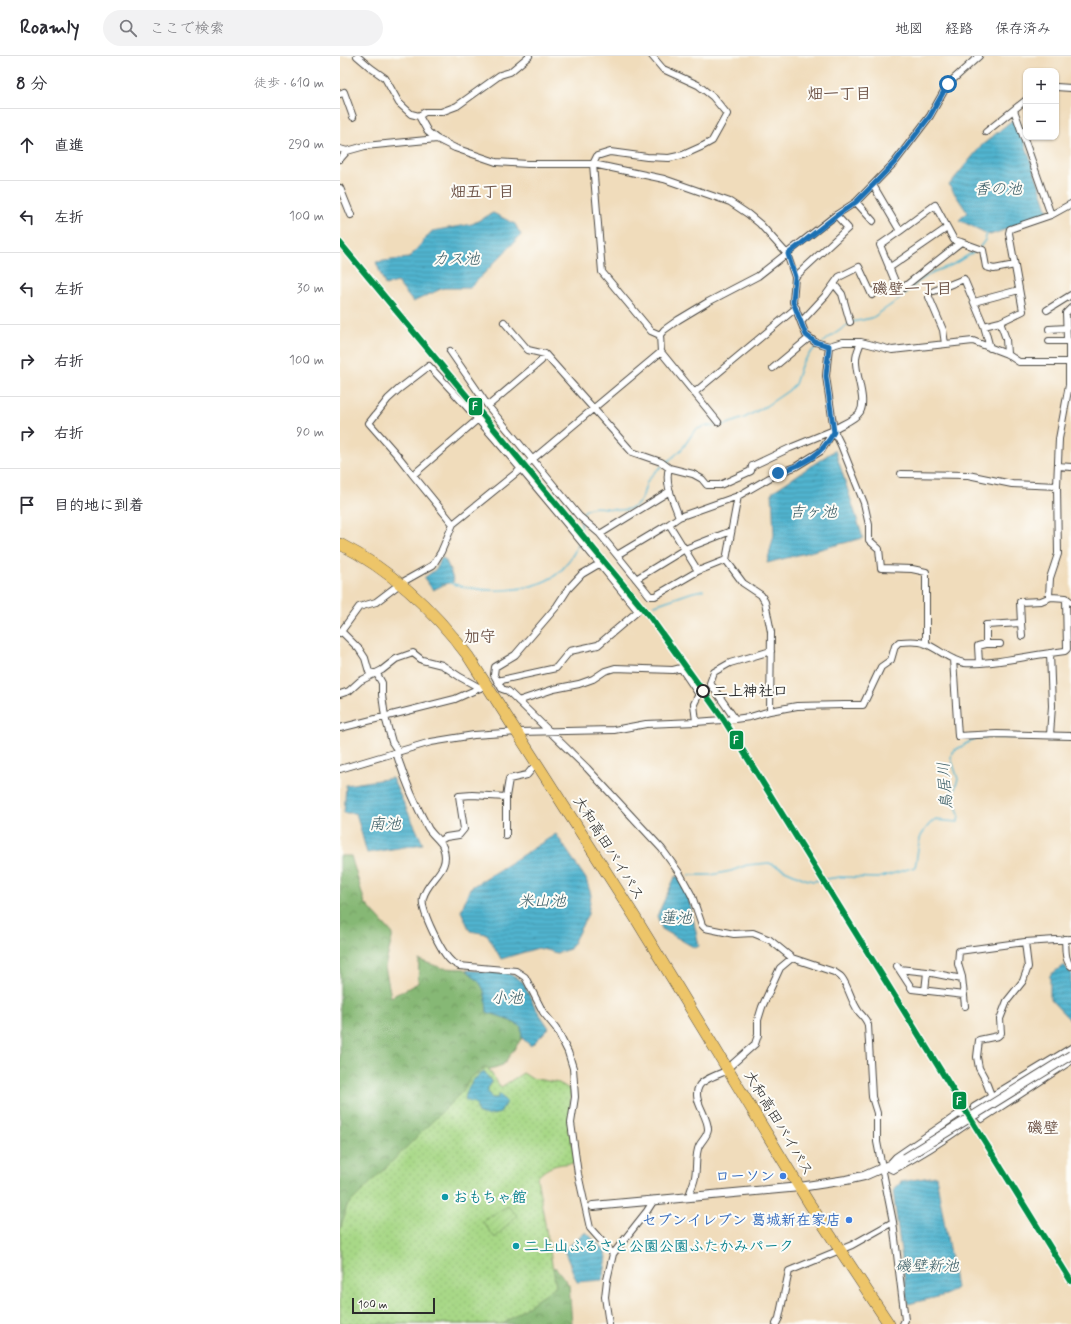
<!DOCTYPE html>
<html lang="ja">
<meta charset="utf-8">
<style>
body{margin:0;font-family:Mynerve,"Klee One",sans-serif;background:#f2f2f3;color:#2b2b33}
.controls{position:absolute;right:12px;top:12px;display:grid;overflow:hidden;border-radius:8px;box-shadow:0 1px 3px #0004}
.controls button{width:36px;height:36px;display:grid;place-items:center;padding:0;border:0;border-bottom:1px solid #e1e1e2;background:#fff;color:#2b2b33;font:20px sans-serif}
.scale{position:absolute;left:12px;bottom:10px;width:83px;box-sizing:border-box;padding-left:4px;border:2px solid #2b2b2b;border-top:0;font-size:11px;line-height:14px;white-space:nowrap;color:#2b2b2b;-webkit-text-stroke:3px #fdfcf7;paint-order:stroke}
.stop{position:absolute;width:12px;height:12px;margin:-9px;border:3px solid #1f6fb2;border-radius:50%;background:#fff}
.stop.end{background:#1f6fb2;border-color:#fff;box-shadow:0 1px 4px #0008}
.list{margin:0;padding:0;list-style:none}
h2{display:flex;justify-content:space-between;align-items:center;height:52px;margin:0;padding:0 16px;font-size:17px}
h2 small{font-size:13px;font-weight:400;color:#7c7c81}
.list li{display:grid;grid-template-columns:26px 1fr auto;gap:12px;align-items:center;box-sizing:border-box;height:72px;padding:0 16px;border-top:1px solid #e1e1e2}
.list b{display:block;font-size:15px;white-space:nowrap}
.list em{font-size:13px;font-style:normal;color:#7c7c81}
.icon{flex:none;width:22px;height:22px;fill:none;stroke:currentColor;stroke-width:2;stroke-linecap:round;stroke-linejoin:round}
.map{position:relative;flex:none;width:731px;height:1268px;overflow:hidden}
header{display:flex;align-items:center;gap:24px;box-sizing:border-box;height:56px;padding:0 20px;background:#fff;border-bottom:1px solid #e1e1e2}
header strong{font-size:19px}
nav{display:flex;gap:22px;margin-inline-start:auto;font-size:14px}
.search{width:280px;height:36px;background:#f2f2f3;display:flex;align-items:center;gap:10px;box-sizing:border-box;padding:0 14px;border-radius:22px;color:#7c7c81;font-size:15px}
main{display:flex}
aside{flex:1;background:#fff}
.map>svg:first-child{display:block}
</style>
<header>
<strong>Roamly</strong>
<div class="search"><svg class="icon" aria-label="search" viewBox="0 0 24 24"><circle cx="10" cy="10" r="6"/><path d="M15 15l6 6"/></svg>ここで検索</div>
<nav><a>地図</a><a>経路</a><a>保存済み</a></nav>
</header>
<main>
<aside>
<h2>8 分<small>徒歩 · 610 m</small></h2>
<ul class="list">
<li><svg class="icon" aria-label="ahead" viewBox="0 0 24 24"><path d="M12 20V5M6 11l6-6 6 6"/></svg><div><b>直進</b></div><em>290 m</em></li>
<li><svg class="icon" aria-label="left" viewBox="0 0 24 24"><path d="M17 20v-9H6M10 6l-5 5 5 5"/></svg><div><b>左折</b></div><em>100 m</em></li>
<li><svg class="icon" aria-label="left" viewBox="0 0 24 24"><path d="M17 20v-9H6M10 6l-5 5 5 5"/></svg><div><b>左折</b></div><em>30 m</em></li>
<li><svg class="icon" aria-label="right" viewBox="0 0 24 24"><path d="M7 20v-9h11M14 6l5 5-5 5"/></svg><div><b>右折</b></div><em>100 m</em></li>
<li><svg class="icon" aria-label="right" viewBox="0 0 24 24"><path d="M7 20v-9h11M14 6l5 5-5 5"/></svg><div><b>右折</b></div><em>90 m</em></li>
<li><svg class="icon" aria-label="arrive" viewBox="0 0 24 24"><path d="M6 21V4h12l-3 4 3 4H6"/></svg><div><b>目的地に到着</b></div></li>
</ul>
</aside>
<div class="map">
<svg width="731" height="1268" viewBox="0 0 731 1268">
<defs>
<pattern id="forest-crowns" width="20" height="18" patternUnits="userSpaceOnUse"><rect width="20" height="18" fill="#86b874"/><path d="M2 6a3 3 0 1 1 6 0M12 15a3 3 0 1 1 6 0" fill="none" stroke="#6e965f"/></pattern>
<pattern id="park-dots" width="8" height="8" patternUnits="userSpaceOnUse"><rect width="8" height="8" fill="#a8d887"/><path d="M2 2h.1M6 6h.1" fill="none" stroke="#91ba75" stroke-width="1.8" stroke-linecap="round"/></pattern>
<pattern id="garden-furrows" width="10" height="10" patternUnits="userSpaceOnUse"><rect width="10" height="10" fill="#a8d887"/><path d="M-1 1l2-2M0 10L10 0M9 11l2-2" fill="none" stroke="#91ba75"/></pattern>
<pattern id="water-rules" width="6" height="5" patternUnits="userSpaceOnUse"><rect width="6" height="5" fill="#51b4cf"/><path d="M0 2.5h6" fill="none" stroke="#4393a8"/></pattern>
</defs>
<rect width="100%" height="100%" fill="#fdfcf7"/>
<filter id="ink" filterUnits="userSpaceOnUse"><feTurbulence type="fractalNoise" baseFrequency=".025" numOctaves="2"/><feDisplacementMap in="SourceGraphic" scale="8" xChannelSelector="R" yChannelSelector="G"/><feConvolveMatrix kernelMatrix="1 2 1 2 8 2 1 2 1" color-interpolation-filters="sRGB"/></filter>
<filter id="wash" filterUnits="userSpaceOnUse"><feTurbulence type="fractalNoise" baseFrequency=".012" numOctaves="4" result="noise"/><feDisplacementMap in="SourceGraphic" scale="16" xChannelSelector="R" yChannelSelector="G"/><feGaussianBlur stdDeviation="0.9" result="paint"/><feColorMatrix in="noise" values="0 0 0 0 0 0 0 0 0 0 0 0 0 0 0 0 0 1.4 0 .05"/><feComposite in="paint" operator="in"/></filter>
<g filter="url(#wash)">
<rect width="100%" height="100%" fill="#f0dcbb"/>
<path fill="url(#forest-crowns)" stroke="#587250" d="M0 800H11L25 847 53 878 45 911 51 941 78 927 79 904 102 912 125 913 140 926 146 936 147 956 162 961 181 970 182 982 163 1009 144 1015 167 1205 216 1212 229 1229 232 1268H0Z"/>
<path fill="url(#park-dots)" stroke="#6a8259" d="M147 1011 161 1031 183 1017 191 1022 219 1027 231 1034 230 1070 235 1107C219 1108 208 1109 197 1122L216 1230 163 1268H0V1174L7 1150 123 1035 130 1022Z"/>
<path fill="url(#garden-furrows)" stroke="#6a8259" d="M168 1150 177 1159 155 1182 142 1165Z"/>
<path fill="url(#water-rules)" stroke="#3e707d" d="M676 61 709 158 650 179 619 164 627 156 609 129 641 90Z
M153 157 175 168 181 179 130 232H103L73 246 57 226 45 229 36 206 69 202 92 175 132 168Z
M495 394 523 482 427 507 434 479 432 436Z
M102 501 106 505 114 525 103 529 93 534 84 522 96 513Z
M52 722 83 788 27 797 16 757H4L6 729Z
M216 778 246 823 251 839 248 858 230 893 217 897 198 892 161 903 147 878 130 875 121 855 130 832Z
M338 820 347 834 359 890 355 892 322 873 317 860 335 821Z
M724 909 731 917V963L728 962 710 943V919Z
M127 914 168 917 183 926 195 951 209 972 191 990 182 982 181 970 162 961 147 956C145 932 145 931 127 914Z
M144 1015 152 1027C146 1032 147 1037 152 1042H157L160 1038 166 1046 160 1057C152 1059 143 1062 137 1056 137 1043 132 1049 125 1043 128 1029 132 1024 144 1015Z
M596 1120 616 1232 606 1239 568 1248 553 1135 561 1126Z
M246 1176 265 1195 267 1201 263 1224 237 1226 224 1194Z"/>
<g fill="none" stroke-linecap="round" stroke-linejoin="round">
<path stroke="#51b4cf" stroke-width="1.5" d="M640 191 645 184 647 177
M512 266 532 262 561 242 579 225 593 216 612 209 637 194
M483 286 509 268
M325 408 342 393 355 374 365 370 385 369 404 362 426 350 448 335 455 328 462 307 471 296 478 290
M241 460C249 442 275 458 289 453 305 447 302 438 307 426 310 420 317 414 322 410
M241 480V464
M108 526C137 537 183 538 211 522 224 515 234 499 239 486
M315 549 353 536 363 534
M650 681 678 682
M349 819H371L391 815 407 809 429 807 465 823 473 825 500 821 538 822 575 811C580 789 575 781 594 764L618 766 619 759 613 739 618 723 611 702 612 696 634 683 646 682"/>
</g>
</g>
<g filter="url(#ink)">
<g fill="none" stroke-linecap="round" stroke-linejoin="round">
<g stroke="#494641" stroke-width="8">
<path id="minor" d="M17 0 31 12 45 22 59 47 71 58 79 60 88 76 97 83 115 92 156 106 188 108H253L324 123 390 146 408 158 420 168 447 198 455 221 453 246 466 279 475 286 489 290 503 286H521L552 294 633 285 667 298 679 306H731
M312 0 323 13 358 29 373 41 387 58 372 85 363 90 343 99 329 102 307 101 270 96 257 100 253 108 262 216 311 275 320 279
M716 31 731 32
M0 38 4 36 13 61
M674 54 711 159
M79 60 85 56H101L117 50 160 19 170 16 189 0
M646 76 686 44
M0 93 7 95 25 90 97 83
M0 103 7 95
M533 129 560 175 540 189 559 235 621 186 614 184 595 149 560 175
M0 132 11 159
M516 146 533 165
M621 186 643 194 646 211 654 213 675 209
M549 212 607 172
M455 221 508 172 496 159
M494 228 502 238 510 266
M594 235 624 223 644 270
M589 241 603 274 605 288
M634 246 679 234
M731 252 726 257 727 283 729 286V329L719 383 717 430 718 498 710 522 709 540 711 541 726 542 731 546
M707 254 731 239
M164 266 188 294 205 298 292 396 321 406 329 412 353 418 362 423 367 429H380L411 415 412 410 450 392 494 374
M461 266 486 239 499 221 519 211 532 239
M660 266 666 283 667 298
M709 273 727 272
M709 285H729
M650 292 644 270 660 266 683 255 669 177 670 173 711 159 731 148
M110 295 148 350 192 403 239 460 260 478 310 540H315L358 515 386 504
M433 312 469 282
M354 337 456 252
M148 350 201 305 205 298
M378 366 321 296 320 279 324 274 338 264 368 246 418 220 496 159 516 146 555 106 590 60 608 28 639 0
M494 373C502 368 515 364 520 356 527 344 515 318 516 304 516 297 519 292 521 286
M494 375 501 389 524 447 529 469V484L539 493 541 512 572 513 586 516V588
M718 410 731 411
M329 412C324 428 334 446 339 461
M561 418 628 419 672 428 717 430
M73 419 138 363
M398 440 386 504 403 527 421 539 425 546 431 576 430 655
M113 468 73 419 58 400 29 367 48 343 59 333 89 310C163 388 230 472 298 555L258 589 230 595 216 612 157 625
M329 468 358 515
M260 478 330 435
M277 499 329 468 339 461 398 440 438 417 455 411 481 395 494 375 486 320 489 290
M259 508 242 518 228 533 217 550 175 599 155 611 154 619 162 633 168 635 247 712 322 793 340 818 352 840 362 869 365 872 394 878 413 877 430 884 452 902 494 916C497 918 500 919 502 922 509 932 511 945 519 956 523 960 526 963 528 969L532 1041 537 1057V1086L553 1166 565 1264 563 1268
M296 523 345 493 391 475
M681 567 682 580
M2 576 19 593 25 602 29 616 37 618 42 627V639L45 661 52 686 58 695
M0 577 19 551 36 546 61 527 93 509 101 496 113 468 181 413 321 296
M646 588H660
M710 597 712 650 710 679
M613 603 618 680 657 678 731 680
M639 607 638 590 646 588V569L681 567 680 546 701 545 711 541
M0 638 9 635 20 625 42 614 56 603 73 597 82 604 102 609 120 621 140 632
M178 645 214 633 239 628 253 623 265 615 275 612 333 614 341 612 358 637V640L354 648 356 666
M395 663 370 627 374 616 390 607 431 595
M0 672 115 643 142 631
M56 696C64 722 75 748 88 772 92 779 102 786 103 791 112 815 88 822 83 842 80 854 102 897 111 905 113 907 117 908 119 910L176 915 185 921 203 956 216 972 228 996 233 1012 235 1041 231 1067 238 1118 250 1172 273 1198
M0 713 91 686 134 679 178 676 274 674 306 668 356 666 395 663 410 661 430 655 457 650 504 649H523L541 611 551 604 555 590 559 586C567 586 578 584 586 588 599 593 609 604 624 607 633 608 643 607 652 606 676 603 700 598 725 595L727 593 726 542
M166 780V741L169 723 187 719 197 707
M99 785 106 781 119 779 124 773 119 740 132 739 166 741
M725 883C726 892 724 903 731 910
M557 910 572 933 624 939
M559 913 587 916 622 923
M585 935 587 916
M625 950 622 921 618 908 619 895 685 886 731 883
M731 992 634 1051 642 1063 731 1005
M388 1012 415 988 418 979V964L422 951 440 912 452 902
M651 1039 644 1021 639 1012 637 1001 639 984 658 980 661 977 660 963 667 945 683 925 688 911 685 886
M620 1057 627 1068C603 1085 579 1100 553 1114L547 1111 556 1101Z
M349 1141C350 1134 354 1128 355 1121 357 1111 355 1099 359 1090 362 1084 367 1081 368 1074 369 1060 351 1044 359 1030 363 1023 382 1017 389 1014
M269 1268 265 1241 267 1224 273 1198 307 1155 314 1144
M436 1268 439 1262 449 1215 512 1189 553 1166"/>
</g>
<g stroke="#494641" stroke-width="10">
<path id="tertiary" d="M253 1150 460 1131 506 1124 524 1120 565 1102"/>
</g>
<g stroke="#494641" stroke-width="12">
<path id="trunk" d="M0 488C53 515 93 553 128 600L293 858 469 1147 549 1268"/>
</g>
<use href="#minor" stroke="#fff" stroke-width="6"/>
<use href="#tertiary" stroke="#fff" stroke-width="8"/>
<use href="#trunk" stroke="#edc569" stroke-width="11"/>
<g stroke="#494641" stroke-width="10" stroke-linecap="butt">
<path id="tertiary-bridge" d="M565 1102 731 999"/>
</g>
<use href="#tertiary-bridge" stroke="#fff" stroke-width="8"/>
<g stroke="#fdfcf7" stroke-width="9">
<path id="rail-1" d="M0 187 310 561 384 664 731 1225"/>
</g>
<use href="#rail-1" stroke="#028e46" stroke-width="6"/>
</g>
</g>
<g fill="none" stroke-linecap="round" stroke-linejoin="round" filter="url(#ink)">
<path stroke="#1f6fb2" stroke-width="5" d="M438 417C464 408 481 400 494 376L486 320 489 290 475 286 466 279 453 246 455 221 448 198 496 160 516 146 533 129 555 106 590 60 608 28"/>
</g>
<circle fill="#fdfcf7" stroke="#2b2b2b" stroke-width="2" cx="363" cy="635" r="6"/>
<g fill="#3f7fe0" stroke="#fdfcf7" stroke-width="1.5">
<circle cx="443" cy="1120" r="4"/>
<circle cx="509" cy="1164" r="4"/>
</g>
<g fill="#0f9aa8" stroke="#fdfcf7" stroke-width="1.5">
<circle cx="105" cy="1141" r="4"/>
<circle cx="176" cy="1190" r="4"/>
</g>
<g text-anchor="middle" stroke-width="4" stroke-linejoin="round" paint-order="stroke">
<g font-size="15" font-weight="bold" fill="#2b2b2b" stroke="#fdfcf7" text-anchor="start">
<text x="373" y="640">二上神社口</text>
</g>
<g font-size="15" fill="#2b2b2b" stroke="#fdfcf7">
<text transform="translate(269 792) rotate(58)" y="5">大和高田バイパス</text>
<text transform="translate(439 1067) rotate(59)" y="5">大和高田バイパス</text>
</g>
<g font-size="15" font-weight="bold" fill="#366cbe" stroke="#fdfcf7" text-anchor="end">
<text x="435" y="1125">ローソン</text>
<text x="501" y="1169">セブンイレブン 葛城新在家店</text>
</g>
<g font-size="15" font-weight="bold" fill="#0d838f" stroke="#fdfcf7" text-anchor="start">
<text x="113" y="1146">おもちゃ館</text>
<text x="184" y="1195">二上山ふるさと公園公園ふたかみパーク</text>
</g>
<g font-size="16" font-weight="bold" fill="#6d5347" stroke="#fdfcf7">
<text x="499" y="43">畑一丁目</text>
<text x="142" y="141">畑五丁目</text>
<text x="572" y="238">磯壁一丁目</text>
<text x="140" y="586">加守</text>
<text x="703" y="1077">磯壁</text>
</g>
<g font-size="16" font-style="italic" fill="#385b64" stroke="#fdfcf7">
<text x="658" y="138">香の池</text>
<text x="116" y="208">カス池</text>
<text x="473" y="461">吉ヶ池</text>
<text transform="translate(604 730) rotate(-94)" y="6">鳥居川</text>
<text x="45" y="773">南池</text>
<text x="202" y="850">米山池</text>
<text x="336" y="867">蓮池</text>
<text x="167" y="947">小池</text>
<text x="587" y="1215">磯壁新池</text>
</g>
</g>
<g stroke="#fdfcf7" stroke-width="1.5">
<rect x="128" y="341" width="15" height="19" rx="4" fill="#028e46"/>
<rect x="389" y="674" width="15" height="20" rx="4" fill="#028e46"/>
<rect x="612" y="1035" width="15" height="19" rx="4" fill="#028e46"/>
</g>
<g font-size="11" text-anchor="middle" font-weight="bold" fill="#fff">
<text x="135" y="354">F</text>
<text x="396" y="688">F</text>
<text x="619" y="1049">F</text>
</g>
</svg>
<div class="controls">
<button>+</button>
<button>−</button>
</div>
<div class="scale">100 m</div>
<div class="stop" style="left:608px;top:28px"></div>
<div class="stop end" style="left:438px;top:417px"></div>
</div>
</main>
